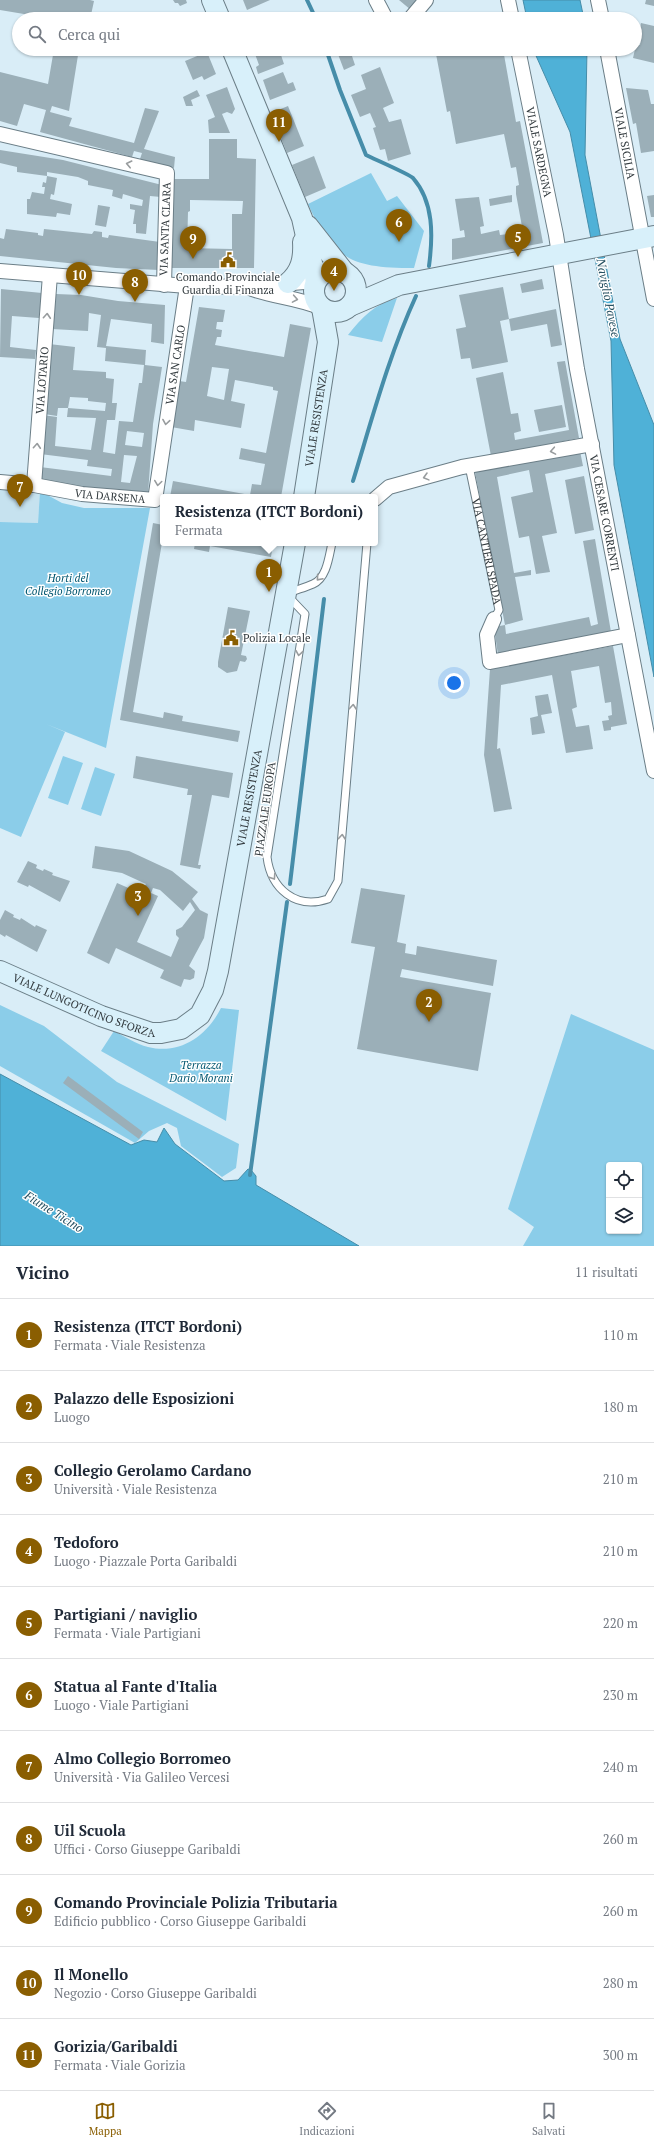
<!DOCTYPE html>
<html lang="it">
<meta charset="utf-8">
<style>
body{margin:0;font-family:"PT Serif",serif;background:#f2f2f3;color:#1f2937}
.controls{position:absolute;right:12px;bottom:12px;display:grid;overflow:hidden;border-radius:4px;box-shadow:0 1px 3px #0004}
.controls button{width:36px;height:36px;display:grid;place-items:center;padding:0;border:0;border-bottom:1px solid #e0e1e3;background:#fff;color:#1f2937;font:20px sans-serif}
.you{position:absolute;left:454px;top:683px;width:14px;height:14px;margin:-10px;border:3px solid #fff;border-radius:50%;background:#1a73e8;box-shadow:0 0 0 6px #1a73e833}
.badge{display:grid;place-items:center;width:26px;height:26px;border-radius:50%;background:#8a5e01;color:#fff;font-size:13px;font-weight:700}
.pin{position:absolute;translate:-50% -33px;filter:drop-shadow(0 1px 2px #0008)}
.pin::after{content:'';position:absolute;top:21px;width:14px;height:12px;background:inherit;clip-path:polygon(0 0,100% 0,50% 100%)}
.popup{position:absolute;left:160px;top:494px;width:218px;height:52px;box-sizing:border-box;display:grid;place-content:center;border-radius:4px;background:#fff;filter:drop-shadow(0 1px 3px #0005);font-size:13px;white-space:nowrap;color:#747a83}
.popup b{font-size:15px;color:#1f2937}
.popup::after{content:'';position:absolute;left:50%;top:100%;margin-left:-8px;border:8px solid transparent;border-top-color:#fff}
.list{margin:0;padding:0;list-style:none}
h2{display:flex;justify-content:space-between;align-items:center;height:52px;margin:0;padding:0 16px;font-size:17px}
h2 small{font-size:13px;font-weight:400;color:#747a83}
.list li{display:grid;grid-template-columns:26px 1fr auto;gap:12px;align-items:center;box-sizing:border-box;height:72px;padding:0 16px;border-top:1px solid #e0e1e3}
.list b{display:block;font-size:15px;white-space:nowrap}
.list p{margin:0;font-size:13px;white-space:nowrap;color:#747a83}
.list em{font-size:13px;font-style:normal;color:#747a83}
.icon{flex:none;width:22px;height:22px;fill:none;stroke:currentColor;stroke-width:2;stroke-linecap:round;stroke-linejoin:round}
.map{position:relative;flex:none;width:654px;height:1246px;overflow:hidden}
.search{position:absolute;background:#fff;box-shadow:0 1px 3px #0004;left:12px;right:12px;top:12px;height:44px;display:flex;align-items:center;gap:10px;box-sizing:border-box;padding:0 14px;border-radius:22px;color:#747a83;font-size:15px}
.sheet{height:844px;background:#fff}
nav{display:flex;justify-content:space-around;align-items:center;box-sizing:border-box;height:56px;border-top:1px solid #e0e1e3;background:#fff;font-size:11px;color:#747a83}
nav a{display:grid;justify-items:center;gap:2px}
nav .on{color:#8a5e01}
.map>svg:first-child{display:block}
</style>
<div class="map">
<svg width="654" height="1246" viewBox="0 0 654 1246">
<rect width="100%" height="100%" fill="#d9edf7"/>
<path fill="#c6e2ef" d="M0 484 40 491 38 523 0 522Z"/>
<path fill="#8bcde9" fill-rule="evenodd" d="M371 173 387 201 397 196 424 231 414 268C353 268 334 261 308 204Z
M397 298 382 342 348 335C362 317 375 304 397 298Z
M40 491 62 503 84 508H150L106 748 46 724 65 732 21 837 0 828V522L38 523Z
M63 756 83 763 68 805 48 798Z
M95 767 115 774 101 816 81 809Z
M0 1005 44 1026 117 1082 239 1144 236 1168 222 1177 181 1146 177 1128 167 1123 149 1131 135 1143 0 1066Z
M221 1008 239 1010 226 1121 101 1051 114 1031C124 1036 136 1044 148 1047 180 1055 207 1036 221 1008Z
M571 1014 654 1050V1246H523L534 1227 508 1209ZM609 1165H639V1231H609Z"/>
<path fill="#4fb1d7" stroke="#468da9" d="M523 0H580L584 19H527Z
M533 49H587L585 155 620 339 654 425V677L614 465 611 341 598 274 570 132Z
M0 1074 131 1145 144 1140 157 1142 164 1128 175 1144 224 1181 238 1180 248 1169 251 1170 256 1176V1185L359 1246H0Z"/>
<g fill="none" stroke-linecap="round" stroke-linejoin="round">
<path stroke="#468da9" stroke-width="4" d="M307 0 316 19
M326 49 340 90 366 155C374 159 409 174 413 178 434 202 433 236 429 266
M353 481C372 419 389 355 416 296
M290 884 324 599
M250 1175 287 902"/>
</g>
<path fill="#9bafb8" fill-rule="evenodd" d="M0 0H90L94 1 91 15 85 14 84 19H54L0 10Z
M173 0H186L187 3 180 6 178 3H175Z
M243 0H270L247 10Z
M399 0H419L411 10Z
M646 0H654V6L645 4Z
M641 23 654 26V63L633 58 636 45H640L641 39H638Z
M54 49H79L69 111 52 106 50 112 72 118 69 126 134 143 145 108 159 111 144 149 175 157 174 168 140 159 142 153 134 151 132 157 40 132 46 110 24 104 17 126 0 121V72L48 84Z
M268 49H279L284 64 258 74 256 67 259 65 255 54Z
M336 49H360L362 52 352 56 355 65 344 70Z
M462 49H503L516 122 520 121 543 243 452 260V239L465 237 464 230 460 231 455 199 479 197 484 226 480 227 481 234 499 230 500 235 523 232 516 194V186L519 185 516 167 511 168 504 134 456 144 450 111 447 112 436 54Z
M207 52 216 74 204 80 202 76 193 80 185 61Z
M380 67 394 103 383 108 389 122 401 119 411 154 388 161 385 149 380 150 373 128 376 127 370 113 360 117 351 95 366 89 361 75Z
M283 72 288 84 293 82 296 90 270 100 263 80Z
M227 87 235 109 232 114 227 112 222 114 230 133H209L208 120 215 117 206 95Z
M626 88 648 90 651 104H654V151L641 153 636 123 633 124Z
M197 90 200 96 191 100 193 106H186L183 97Z
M288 106 304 146 287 153 271 113Z
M209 139H237V158L256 159 254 268H167L173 179H209ZM190 200 243 201 242 214H232V249L187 248 188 212 190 211Z
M0 150 63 160 162 185 161 197 150 196 146 234 136 233V224H133L135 210 130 209V204L142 206 143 200 123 194 122 199 112 196 113 190 88 185V181L78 177 47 172V176L17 172V167L0 163Z
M314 156 326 188 305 197 292 165Z
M47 176 57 178 54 195 51 194 50 199 72 204 70 215 57 213 56 217 27 214V199H30L32 192 44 194 45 187H42L43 182 46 183Z
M512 195V202L490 206 489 199Z
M654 195V217H651L647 196Z
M98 205 110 207 106 227 95 225Z
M6 229 38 233V235L43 236 44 229 92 234 94 231 102 232V237L108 238 109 235 160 242 159 270 116 268 0 256V238L4 239Z
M542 279 544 289 522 293 520 284Z
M503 287 509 319 556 309 562 345 551 347 547 324 511 331 509 319 500 321 508 362 472 369 470 358 461 359 456 329 466 327 459 295Z
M1 289 42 293 39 318 12 316 10 347 36 350 35 359 0 357Z
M56 294 81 295 118 301 165 305 164 344 151 342 152 324 111 319 106 346 146 350 145 365 162 367 153 424 148 494 39 483 40 467 111 476 112 469 87 466 88 460 40 454 43 415 57 417 55 446 91 450 96 418 67 417 68 408 105 411 106 403 88 401V398L70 397 68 408H58L57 416 44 414 49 344 75 347 73 370 106 372V378L114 379 112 403H117L115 420H107L103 452 115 454 119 421 133 422 139 383H142L144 365 105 361 106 348 97 347 101 315 89 313 88 331 52 329ZM127 431 144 433 142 447 125 445ZM124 455 137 456 130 483 121 482Z
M199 307 225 310 223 322H217L216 329 222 330 221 337H217L215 345 284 357 290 324 311 328 281 497H170L173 481 250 495 252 484 261 485 265 464 239 459 241 448 266 453 278 391 273 390V387L235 380 231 401 245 404 241 428 195 420 194 431 171 427 179 381 186 382ZM212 367 229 369 224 400 207 396Z
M565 361 579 438 491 456 476 378 503 372 511 414 518 413 521 431 514 433 515 440 569 430 557 362Z
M562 405 566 427 539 432 534 410Z
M580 451 583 466 545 474 557 533 542 536 550 572 536 574 529 536 519 538 511 497 533 492 529 470 497 477 514 573 531 570V575L515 577 523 620 505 625 475 472Z
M584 476 594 530 575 534 565 480Z
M153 523 163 525V537L133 712 163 718 164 712 183 716 182 721 240 731 238 742 120 720Z
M595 539 611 632 498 655 494 627 505 625 506 634 589 617 591 626 598 624 583 541Z
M195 543H266L273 544 271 557 210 546 209 552 194 549Z
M228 607 250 611 241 655 246 656 247 659 245 662 240 661 237 671 227 673 218 667V662Z
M613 646 627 724 611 727V730L604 731 602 721 609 720 608 716 612 715 611 702 605 703 599 666 571 671 577 707 572 709 576 727 589 725 593 749 566 753 552 675 501 685 497 749 500 748 512 809 494 812 484 755 490 669Z
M548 694 552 713 541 715 545 733 532 735 530 718 538 716 535 696Z
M136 756 233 773 229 798 212 795 198 865H201L200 869 180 865 192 795H187L188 789 133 778Z
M95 846 129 851 172 871 198 892 192 899 200 910 208 914 204 938 189 966 195 971 194 978 190 980 184 979 181 987 160 978 164 970 116 948 109 964 87 953 117 883 140 893 146 884 122 873 92 868ZM153 888 160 890 183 911 190 902 195 910 182 927 176 930V935L179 938 171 957 137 942 158 896 151 893Z
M28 861 37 865 36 868 43 871 44 869 53 873 52 875 70 881 60 902 29 885 28 887 17 882Z
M361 888 405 895 397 942 406 944 405 953 416 955 417 946 497 960 493 986 402 969 400 977 491 993 478 1071 357 1049 375 947 351 943Z
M5 910 14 915 13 917 20 920 21 918 35 927 36 925 47 930 37 952 6 935 5 937 0 934V920Z
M68 1076 143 1132 139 1139 63 1083Z"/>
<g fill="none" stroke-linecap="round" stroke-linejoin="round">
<g stroke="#6b7e87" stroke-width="9">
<g id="lane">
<path id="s1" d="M469 466 499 610 494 619"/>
<path d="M332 543C329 556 327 578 313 584 304 588 295 590 286 594L305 614 267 857C271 889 296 910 328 899L338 881 367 543"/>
</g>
</g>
<g stroke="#6b7e87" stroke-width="16">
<g id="street">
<path d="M376 0 386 19"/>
<path d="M508 0 512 19"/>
<path d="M598 0 602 19"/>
<path d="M410 19 426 0"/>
<path id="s2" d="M518 49 556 235 577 369 654 771"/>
<path id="s3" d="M607 49 654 299"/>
<path d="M0 134 167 173 164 285"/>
<path d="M0 271 187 286 244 287 316 281"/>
<path d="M252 289C275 297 299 298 322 308"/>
<path id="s4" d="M0 482 34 485 82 494 155 500 187 286"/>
<path id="s5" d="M34 485 50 275"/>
<path d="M375 499 389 487 462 467 592 444"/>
<path d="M494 619 487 635 490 662 628 635"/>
</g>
</g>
<g stroke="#6b7e87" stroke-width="22">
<g id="secondary">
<path d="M212 0 220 19"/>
<path d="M232 49 302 218 316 281"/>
<path d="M308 226 345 273"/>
<circle cx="335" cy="291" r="21"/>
<path d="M288 283C301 272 304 259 303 242"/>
<path d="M350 306 399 285 654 236"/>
<path id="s6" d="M304 497 328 342 322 308"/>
<path id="s7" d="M0 971 101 1016 151 1033H161L181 1029 200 1015 213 990 218 971 295 543"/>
</g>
</g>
<use href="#lane" stroke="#fff" stroke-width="7"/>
<use href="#street" stroke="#fff" stroke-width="14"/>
<use href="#secondary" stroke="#d8f0fa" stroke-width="20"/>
</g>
<defs><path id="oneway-chevron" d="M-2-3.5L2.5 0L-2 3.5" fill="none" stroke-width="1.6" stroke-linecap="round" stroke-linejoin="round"/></defs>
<g stroke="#989c9e">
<use href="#oneway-chevron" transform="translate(129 164) rotate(-167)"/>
<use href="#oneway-chevron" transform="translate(295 299) rotate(10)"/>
<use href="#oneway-chevron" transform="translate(47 316) rotate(-86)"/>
<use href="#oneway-chevron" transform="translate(166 422) rotate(99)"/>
<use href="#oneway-chevron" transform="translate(37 446) rotate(-86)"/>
<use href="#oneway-chevron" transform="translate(553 451) rotate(170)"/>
<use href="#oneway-chevron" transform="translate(426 477) rotate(165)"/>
<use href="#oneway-chevron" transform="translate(158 483) rotate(98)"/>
<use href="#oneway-chevron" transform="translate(319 578) rotate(131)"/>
<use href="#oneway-chevron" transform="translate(299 653) rotate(99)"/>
<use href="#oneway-chevron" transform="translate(353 707) rotate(-85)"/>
<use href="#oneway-chevron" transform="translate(342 837) rotate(-85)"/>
<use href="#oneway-chevron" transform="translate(273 877) rotate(57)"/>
</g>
<defs>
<g id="civic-bare" transform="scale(1.2)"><path d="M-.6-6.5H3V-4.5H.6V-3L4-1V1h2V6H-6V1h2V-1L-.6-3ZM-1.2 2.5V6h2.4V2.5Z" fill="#8a5e01" stroke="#fff" stroke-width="2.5" paint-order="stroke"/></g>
</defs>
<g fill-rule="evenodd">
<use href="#civic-bare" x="228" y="260"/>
<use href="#civic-bare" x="231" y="638"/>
</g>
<g text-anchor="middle" stroke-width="3" stroke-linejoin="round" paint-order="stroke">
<g font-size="11" fill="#323a3e" stroke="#fff">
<text dy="4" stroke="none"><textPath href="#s3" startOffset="96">VIALE SICILIA</textPath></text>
<text dy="4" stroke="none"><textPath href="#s2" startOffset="105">VIALE SARDEGNA</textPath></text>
<text transform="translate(165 229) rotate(-88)" y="4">VIA SANTA CLARA</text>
<text dy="4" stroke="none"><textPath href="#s4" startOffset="293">VIA SAN CARLO</textPath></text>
<text dy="4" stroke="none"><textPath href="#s5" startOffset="105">VIA LOTARIO</textPath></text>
<text dy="4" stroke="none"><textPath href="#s6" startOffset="80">VIALE RESISTENZA</textPath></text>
<text dy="4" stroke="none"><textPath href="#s4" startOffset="111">VIA DARSENA</textPath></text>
<text dy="4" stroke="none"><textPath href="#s2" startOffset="472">VIA CESARE CORRENTI</textPath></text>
<text dy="4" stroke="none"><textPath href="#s1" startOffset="87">VIA CANTIERI SPADA</textPath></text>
<text dy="4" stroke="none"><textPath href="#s7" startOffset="441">VIALE RESISTENZA</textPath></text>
<text transform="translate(265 809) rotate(-82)" y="4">PIAZZALE EUROPA</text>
<text dy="4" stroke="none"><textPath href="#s7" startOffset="91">VIALE LUNGOTICINO SFORZA</textPath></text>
</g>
<g font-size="11" fill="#323a3e" stroke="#fff">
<text x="228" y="281">Comando Provinciale<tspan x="228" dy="13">Guardia di Finanza</tspan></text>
<text x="243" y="642" text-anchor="start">Polizia Locale</text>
</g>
<g font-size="11" font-style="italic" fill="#005670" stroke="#fff">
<text x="68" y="582">Horti del<tspan x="68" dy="13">Collegio Borromeo</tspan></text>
<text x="201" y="1069">Terrazza<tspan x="201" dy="13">Dario Morani</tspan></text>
</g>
<g font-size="12" font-style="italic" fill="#275162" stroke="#fff">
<text transform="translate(608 298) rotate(79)" y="4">Naviglio Pavese</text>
<text transform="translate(54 1212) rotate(32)" y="4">Fiume Ticino</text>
</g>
</g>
</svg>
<div class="controls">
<button><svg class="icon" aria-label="locate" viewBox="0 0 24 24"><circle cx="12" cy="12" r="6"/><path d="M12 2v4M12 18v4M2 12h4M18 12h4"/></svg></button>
<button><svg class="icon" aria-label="layers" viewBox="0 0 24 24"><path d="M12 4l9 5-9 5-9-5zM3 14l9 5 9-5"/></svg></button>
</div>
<div class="you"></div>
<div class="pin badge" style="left:269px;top:592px">1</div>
<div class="popup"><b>Resistenza (ITCT Bordoni)</b>Fermata</div>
<div class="pin badge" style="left:429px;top:1022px">2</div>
<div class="pin badge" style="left:138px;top:916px">3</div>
<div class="pin badge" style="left:334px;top:291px">4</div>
<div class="pin badge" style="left:518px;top:257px">5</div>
<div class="pin badge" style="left:399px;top:242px">6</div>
<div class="pin badge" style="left:20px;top:507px">7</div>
<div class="pin badge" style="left:135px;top:302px">8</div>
<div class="pin badge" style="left:193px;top:259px">9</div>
<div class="pin badge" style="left:79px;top:295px">10</div>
<div class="pin badge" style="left:279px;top:142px">11</div>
<div class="search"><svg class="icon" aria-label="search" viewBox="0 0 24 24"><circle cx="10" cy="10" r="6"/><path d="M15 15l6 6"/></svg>Cerca qui</div>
</div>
<section class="sheet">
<h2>Vicino<small>11 risultati</small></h2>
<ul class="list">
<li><span class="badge">1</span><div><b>Resistenza (ITCT Bordoni)</b><p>Fermata · Viale Resistenza</p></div><em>110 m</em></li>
<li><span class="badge">2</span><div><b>Palazzo delle Esposizioni</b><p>Luogo</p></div><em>180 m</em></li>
<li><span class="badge">3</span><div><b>Collegio Gerolamo Cardano</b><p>Università · Viale Resistenza</p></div><em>210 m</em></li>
<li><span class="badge">4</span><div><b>Tedoforo</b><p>Luogo · Piazzale Porta Garibaldi</p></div><em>210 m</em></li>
<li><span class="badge">5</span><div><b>Partigiani / naviglio</b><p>Fermata · Viale Partigiani</p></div><em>220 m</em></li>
<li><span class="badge">6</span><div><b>Statua al Fante d'Italia</b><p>Luogo · Viale Partigiani</p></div><em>230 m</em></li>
<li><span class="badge">7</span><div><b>Almo Collegio Borromeo</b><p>Università · Via Galileo Vercesi</p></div><em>240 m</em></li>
<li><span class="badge">8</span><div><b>Uil Scuola</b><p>Uffici · Corso Giuseppe Garibaldi</p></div><em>260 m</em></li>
<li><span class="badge">9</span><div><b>Comando Provinciale Polizia Tributaria</b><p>Edificio pubblico · Corso Giuseppe Garibaldi</p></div><em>260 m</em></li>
<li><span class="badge">10</span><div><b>Il Monello</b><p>Negozio · Corso Giuseppe Garibaldi</p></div><em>280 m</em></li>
<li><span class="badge">11</span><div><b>Gorizia/Garibaldi</b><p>Fermata · Viale Gorizia</p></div><em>300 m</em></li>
</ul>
</section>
<nav>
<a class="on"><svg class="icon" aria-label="map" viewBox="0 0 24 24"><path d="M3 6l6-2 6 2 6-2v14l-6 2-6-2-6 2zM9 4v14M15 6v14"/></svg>Mappa</a>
<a><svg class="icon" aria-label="directions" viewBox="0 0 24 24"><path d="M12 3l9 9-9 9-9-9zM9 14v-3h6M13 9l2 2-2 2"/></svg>Indicazioni</a>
<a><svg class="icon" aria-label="saved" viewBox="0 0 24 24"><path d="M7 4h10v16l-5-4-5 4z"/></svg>Salvati</a>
</nav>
